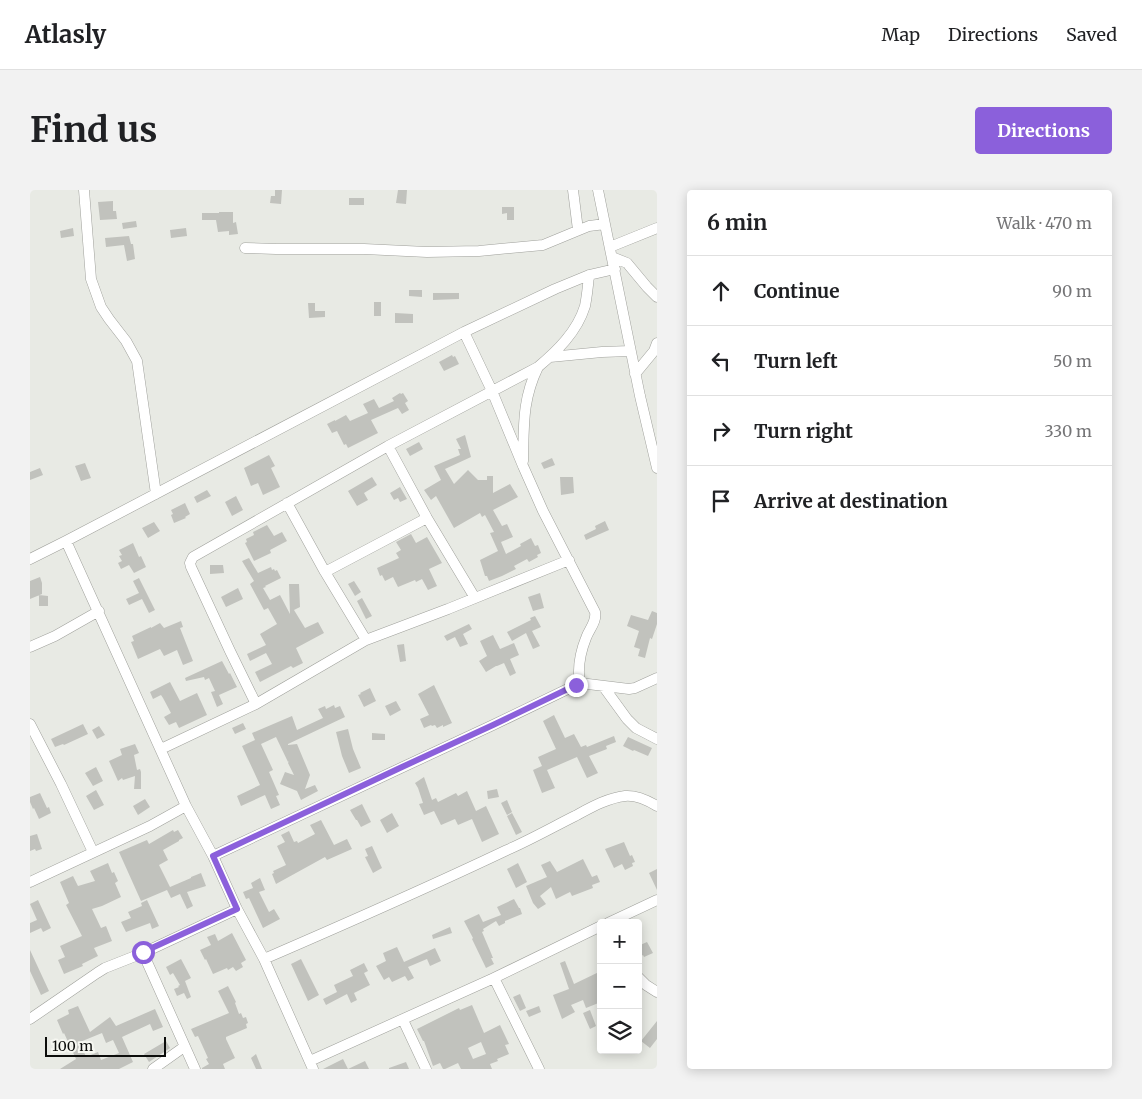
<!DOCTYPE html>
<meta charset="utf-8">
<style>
body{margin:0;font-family:Merriweather,serif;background:#f2f2f2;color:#202124}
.controls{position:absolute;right:15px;bottom:15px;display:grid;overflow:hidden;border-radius:5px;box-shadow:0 2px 12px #0003}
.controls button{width:45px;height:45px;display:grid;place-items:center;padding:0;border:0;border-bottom:1px solid #e0e0e0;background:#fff;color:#202124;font:25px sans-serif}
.scale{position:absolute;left:15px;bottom:12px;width:121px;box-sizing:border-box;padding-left:5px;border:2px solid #0c0d0b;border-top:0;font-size:14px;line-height:18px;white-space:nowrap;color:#0c0d0b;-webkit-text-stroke:4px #f6f7f1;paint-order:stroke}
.stop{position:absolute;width:15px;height:15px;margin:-11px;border:4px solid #8b60db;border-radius:50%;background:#fff}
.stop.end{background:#8b60db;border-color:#fff;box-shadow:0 1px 5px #0008}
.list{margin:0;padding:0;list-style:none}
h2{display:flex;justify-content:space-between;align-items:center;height:65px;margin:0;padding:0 20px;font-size:21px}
h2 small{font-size:16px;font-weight:400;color:#757577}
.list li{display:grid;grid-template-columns:32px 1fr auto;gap:15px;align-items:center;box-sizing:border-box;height:70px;padding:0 20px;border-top:1px solid #e0e0e0}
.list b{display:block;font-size:19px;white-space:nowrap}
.list em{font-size:16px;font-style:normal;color:#757577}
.icon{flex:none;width:28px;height:28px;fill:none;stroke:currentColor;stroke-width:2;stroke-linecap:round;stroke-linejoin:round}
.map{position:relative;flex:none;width:627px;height:879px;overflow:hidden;border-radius:5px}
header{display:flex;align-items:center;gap:30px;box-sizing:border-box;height:70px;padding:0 25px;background:#fff;border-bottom:1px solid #e0e0e0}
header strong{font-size:24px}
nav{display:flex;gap:28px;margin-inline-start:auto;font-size:18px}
.intro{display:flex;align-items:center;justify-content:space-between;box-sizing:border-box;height:120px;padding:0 30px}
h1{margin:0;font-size:35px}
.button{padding:12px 22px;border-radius:5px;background:#8b60db;color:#fff;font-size:18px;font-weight:700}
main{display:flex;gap:30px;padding:0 30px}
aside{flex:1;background:#fff;border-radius:5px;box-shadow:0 2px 12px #0003}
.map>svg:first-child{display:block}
</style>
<header>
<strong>Atlasly</strong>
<nav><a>Map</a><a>Directions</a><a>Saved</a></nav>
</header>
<div class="intro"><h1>Find us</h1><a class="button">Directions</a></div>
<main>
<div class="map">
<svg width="627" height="879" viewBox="0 0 627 879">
<rect width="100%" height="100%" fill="#e8eae4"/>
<path fill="#c1c2bd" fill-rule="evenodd" d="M245 0H252L251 14 240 13 241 6H245Z
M368 0H377L376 14 366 13Z
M319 8H334V15H319Z
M83 11V21H86L87 29 70 30 68 12Z
M472 17H484V30H477V23L472 24Z
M189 22H203V33L206 32 208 44 199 45V41L188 42 186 30H172V23H189Z
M106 31 107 37 93 39 92 33Z
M43 38 44 46 31 48 30 41Z
M156 38 157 46 141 48 140 40Z
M99 46 101 54H103L105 69 97 71 94 55 76 57 75 48Z
M379 100H392V107L379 106Z
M403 103H429V109L403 110Z
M344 112H351V126H344Z
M278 113H285V121H295V127L279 128Z
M365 123 383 124V133H365Z
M422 165 423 167 425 166 429 174 414 181 409 172Z
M370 203 371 204 373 203 378 211 375 213 379 220 372 224 368 218 341 230 348 243 318 258 316 254 314 255 307 241 302 243 297 234 305 230V231L316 225 320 231 338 223 333 214 344 209 349 218 364 211 362 208Z
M435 245 441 267 415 279 424 294 438 280 448 290H457V286H463V303L480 294 488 307 463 320 472 336 477 334 483 347 471 352 476 364 491 356 490 354 501 348 505 356 508 355 511 363 507 365 508 367 499 372 497 369 484 376 486 379 472 386 459 391 457 386H455L450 370 468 361 460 343 464 342 455 325 452 327 450 323 424 338 406 306 401 310 394 300 411 290 404 276 430 265 428 259H431L426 249Z
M389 252 393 259 380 266 376 259Z
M239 265 245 276 241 278 250 297 233 305 228 293 221 296 214 278Z
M522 268 525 275 514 279 511 273Z
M55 273 61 288 51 291 45 276Z
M10 278 13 285 0 290V282Z
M342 287 347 295 334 303 338 310 327 316 318 301Z
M530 287H543L544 303 531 305Z
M370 297 377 309 370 312 368 308 364 310 360 303Z
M177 300 181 306 167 313 164 307Z
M206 306 213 320 202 326 195 312Z
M155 313 160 324 155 327 156 328 144 333 141 325 143 324 141 320Z
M575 331 579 340 556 350 554 345 566 339 565 336Z
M124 332 130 341 118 348 112 338Z
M237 335 244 346 252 342 257 351 240 360 241 363 224 371 215 353 217 352 216 349 224 345 223 342Z
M381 344 386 353 397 347 412 373 399 379 407 396 398 400 392 389 386 392 385 390 368 397 363 387 355 391 352 385 350 386 347 378 369 368 366 363 371 360 366 352Z
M103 353 109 367 111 366 116 377 104 383 99 375 91 379 88 373 92 371 89 366 92 365 89 360Z
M219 368 228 383 241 377 242 380 244 379 245 381 247 380 251 388 235 396 236 397 233 398 240 410 250 405 260 424 259 394H269L270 417 264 420 275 438 288 432 294 443 266 458 273 473 263 478 261 476 230 492 225 482 242 474 236 463 220 471 217 464 236 455 230 444 247 434 238 418 234 420 220 394 224 391 212 371Z
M180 375H193L194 383 180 384Z
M10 387 12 393V404L0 409V391Z
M109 388 125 420 119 423 112 409 99 415 96 409 109 403 103 391Z
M324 391 331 402 325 406 318 394Z
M208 398 213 409 196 417 191 407Z
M510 403 514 418 503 421 498 407Z
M9 405 18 406V416H9Z
M332 408 342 426 336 429 327 411Z
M622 421 627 423V434L622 449 620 448 615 468 608 466 610 459 604 457 609 441 597 436 601 425 618 430Z
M505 426 511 437 502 441 510 456 503 459 496 443 482 451 477 442 501 430 500 428Z
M151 431 153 437 150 438 163 471 153 475 147 460 134 466 130 459 108 469 101 452 104 451 102 446 121 437V438L130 433 134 438Z
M439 434 442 439 433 444 438 454 430 457 425 447 417 451 414 446Z
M463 445 470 459 484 453 489 465 480 469 486 483 480 486 474 473 467 476H466L456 482 449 471 457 466 450 451Z
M374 454 376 471 370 472 367 455Z
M192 471 199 484 200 483 207 497 189 505 193 514 187 517 181 502 185 501 179 488 175 490 174 487 156 491 155 488Z
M140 492 150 511 167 503 177 525 149 538 146 532 139 535 134 527 141 523 133 508 131 505 123 509 120 502Z
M404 495 422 533 413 537V535L407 538 405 535 402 536 401 535 394 538 390 529 399 525 388 504Z
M340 498 346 511 334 517 328 505 331 504 330 503Z
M366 511 371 520 360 526 355 516Z
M304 515 305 518 310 516 315 527 258 554V555L267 554 280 585 275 599 285 595 288 601 271 610 267 601 250 594 255 582 264 585 258 573 259 571 258 572 246 547 231 554 243 580 239 582 249 605 246 606 250 615 241 619 235 605 211 616 207 606 230 595 212 556 225 550 222 543 262 526 267 540 293 528 288 519 295 516 296 519Z
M524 525 535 548 544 544 551 557 556 555 557 557 584 546 586 552 576 556 577 559 559 566 568 583 557 588 547 567 517 580 525 598 512 603 503 580 512 576 508 567 526 559 513 531Z
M213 533 216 539 205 544 202 538Z
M53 534 58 544 34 555 33 554 25 557 21 549Z
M69 536 75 545 67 549 62 540Z
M318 539 323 559 331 578 319 583 312 566 306 542Z
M342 543 355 544V550H342Z
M598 547 622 558 618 566 604 560 603 561 593 556Z
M105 554 109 563 104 565 107 580 110 579 111 582V599H104L105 586 93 590 92 588 88 591 79 571 92 565 90 559Z
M66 577 73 591 63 596 55 583Z
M394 587 402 610 406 608 408 612 426 603 428 606 437 601 446 621 456 616 469 644 452 652 442 629 428 635 425 629 411 635 404 621 394 625 389 614 393 613 388 598 385 593Z
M467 599 469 607 458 609 457 601Z
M66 600 74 615 64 620 56 606Z
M10 603 17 618 19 617 21 623 9 629 4 618 3 619 0 612V607Z
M115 609 120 617 108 625 103 616Z
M477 610 482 622 477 625 471 613Z
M332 614 341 632 331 637 327 630H326L320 620Z
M362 623 369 636 357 643 350 630Z
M482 623 492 642 486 645 477 626Z
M291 630 304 655 317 649 322 659 297 670 295 667 246 694 242 684 244 683 243 681 256 675 247 656 255 652 251 645 259 641 264 652 267 651 268 653 285 644 280 635Z
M143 640 144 642 148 640 153 648 149 650V651L133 660 138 670 129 675 140 697 161 688V687L171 683 176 696 157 702 163 716 157 719 150 704 141 708 137 700 111 711 89 662 117 650 119 654Z
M7 644 12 659 6 661 5 659 0 661V646Z
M594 652 600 666 602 665 605 672 602 673 603 676 595 680 592 674 584 678 575 659Z
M342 656 352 678 343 683 335 667 338 666 335 659Z
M553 669 562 687 567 685 570 692 562 695 563 698 542 706 540 702 526 709 521 697 510 706 516 714 508 719 503 713 496 696 517 687 511 675 520 671 527 682Z
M78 673 82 683 84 682 88 691 85 693 91 707 72 716 62 719 71 738 76 736 82 751 64 758 68 766 52 774 53 776 34 784 28 770 35 767 30 756 52 746 36 715 39 713 30 692 43 686 48 696 65 691 60 681Z
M488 673 497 692 486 698 477 679Z
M627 679V700L619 683Z
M230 688 235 700 229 702 239 722 244 719 250 729 233 738 219 708 216 709 213 702 223 698 221 693Z
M484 709 489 718H490L492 724 475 731V733L469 736 466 731 453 739 454 741 452 742 461 763 463 768H461L464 774 456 778 442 749 443 748 434 731 449 724 453 732 471 725 467 717Z
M8 710 21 738 13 742 11 738 0 743V733L7 730 0 714Z
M117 710 129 736 122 739 120 733 96 742 91 732 101 728 98 722 112 716 111 713Z
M420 737 422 743 403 749 402 745Z
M202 743 216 770 211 773 213 777 206 781 203 777 198 780 197 778 183 784 176 769 175 770 170 760 181 755 177 747 185 744 188 751Z
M617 752 623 763 614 767 613 765 608 768V756Z
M367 757 374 772 405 758 411 771 400 776 397 769 378 777 384 788 378 791 375 786 362 792 359 787 354 790 346 776 356 771 353 763Z
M0 760 19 801 11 805 0 781Z
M151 769 161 788 155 791 161 807 157 809 154 803 147 806 144 799 149 797 148 796 150 795 143 783 140 785 136 777Z
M271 769 289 805 278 811 261 774Z
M535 771 544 794 571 781V812L556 818 553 810 541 815 545 822 532 829 523 805 539 799 530 773Z
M334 773 338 781 334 783 340 795 324 803 327 810 321 813 317 804 296 815 293 809 307 802 304 795 323 786 320 780Z
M198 796 206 812 205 813 209 824 211 823 213 828 216 827 218 833 216 834 217 838 196 847V849L205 868 193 874 195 879H172V878L179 874 176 869 178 868 168 846 165 847 161 839 199 823 188 801Z
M490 804 496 818 490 821 483 807Z
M442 815 454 843 470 835 479 854 475 855 479 864 467 869 468 871 460 874 462 879H431L428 873 415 879H413L410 873 403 876 394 851H393L387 839 429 818 430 820ZM451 852 456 864 443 869 438 858Z
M48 816 60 842 80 827 86 836 125 819 133 837 123 841 120 834 92 847 103 872 89 879H30L46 869 34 843 33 844 27 830 39 824 38 820ZM72 843 76 853 83 850 89 863 71 870 68 862 56 867 50 852Z
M509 816 511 822 499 827 496 821Z
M560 820 566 836 560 839 553 823Z
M627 831V849L620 858 611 851Z
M136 851 140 858 119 872 114 864Z
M226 864 232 879H226L221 868Z
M313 869 318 879 335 871 339 879H293Z
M376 872 379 879H359V878Z"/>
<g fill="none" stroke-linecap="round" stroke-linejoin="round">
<g stroke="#9fa09b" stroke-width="11">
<path id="minor" d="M54 0 61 89 71 117 79 129 96 151 107 171 126 304
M543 0 548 40
M568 0 610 206 627 278
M580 57 627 38
M215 58 246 59H334L397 62 449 61 513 55 559 36 575 34
M582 67 597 73 617 97 627 107
M434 142 462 201 493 276 513 321 565 422C567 432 559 439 556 448 550 463 547 477 550 494
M520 167 572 162 600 161
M605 184 624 161 627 153
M358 256 397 328 445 408
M493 271C494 236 492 210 508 177
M257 313 295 382 336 450
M36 351 156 616 183 666 207 719 234 769 283 879
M0 369 36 351 434 142 525 99 559 85 585 79
M295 382 397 328
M0 457 25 446 69 421
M573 496 597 529 606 538 627 549
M226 514 200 461 161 377 160 373 163 367 358 256 508 177C527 161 547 142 555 116 557 106 558 96 559 85
M0 534 31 594 63 662
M131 559 226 514 336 450 418 419 539 370
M183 666 373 577 463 535 546 495 558 494 599 499 605 498 627 488
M0 692 120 636 156 616
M578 733 627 710
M113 763 165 879
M234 769C315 734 397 698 477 660 500 650 523 637 545 626 560 618 577 608 595 606 606 605 617 610 627 616
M608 787 616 795 627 802
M464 788 509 879
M0 829 67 783 75 778 113 763 207 719
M373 830 396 879
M280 871 464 788 571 736
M123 879 154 857"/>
</g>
<use href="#minor" stroke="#fff" stroke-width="10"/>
</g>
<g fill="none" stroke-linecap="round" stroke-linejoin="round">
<path stroke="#8b60db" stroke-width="6" d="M113 762 207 719 183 666 372 577 463 535 546 495"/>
</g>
</svg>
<div class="controls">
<button>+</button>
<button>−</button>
<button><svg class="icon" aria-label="layers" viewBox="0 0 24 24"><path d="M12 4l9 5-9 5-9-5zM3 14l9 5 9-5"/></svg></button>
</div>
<div class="scale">100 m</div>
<div class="stop" style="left:113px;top:762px"></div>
<div class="stop end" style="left:546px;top:495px"></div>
</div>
<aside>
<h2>6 min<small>Walk · 470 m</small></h2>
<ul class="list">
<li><svg class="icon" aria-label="ahead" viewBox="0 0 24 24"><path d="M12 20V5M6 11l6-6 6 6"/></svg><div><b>Continue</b></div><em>90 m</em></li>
<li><svg class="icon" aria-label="left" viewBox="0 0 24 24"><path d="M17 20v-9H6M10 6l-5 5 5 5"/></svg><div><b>Turn left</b></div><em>50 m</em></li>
<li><svg class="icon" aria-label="right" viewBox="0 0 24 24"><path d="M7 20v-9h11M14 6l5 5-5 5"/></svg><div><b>Turn right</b></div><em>330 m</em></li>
<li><svg class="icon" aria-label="arrive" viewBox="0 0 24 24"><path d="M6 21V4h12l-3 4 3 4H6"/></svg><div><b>Arrive at destination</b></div></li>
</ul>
</aside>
</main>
